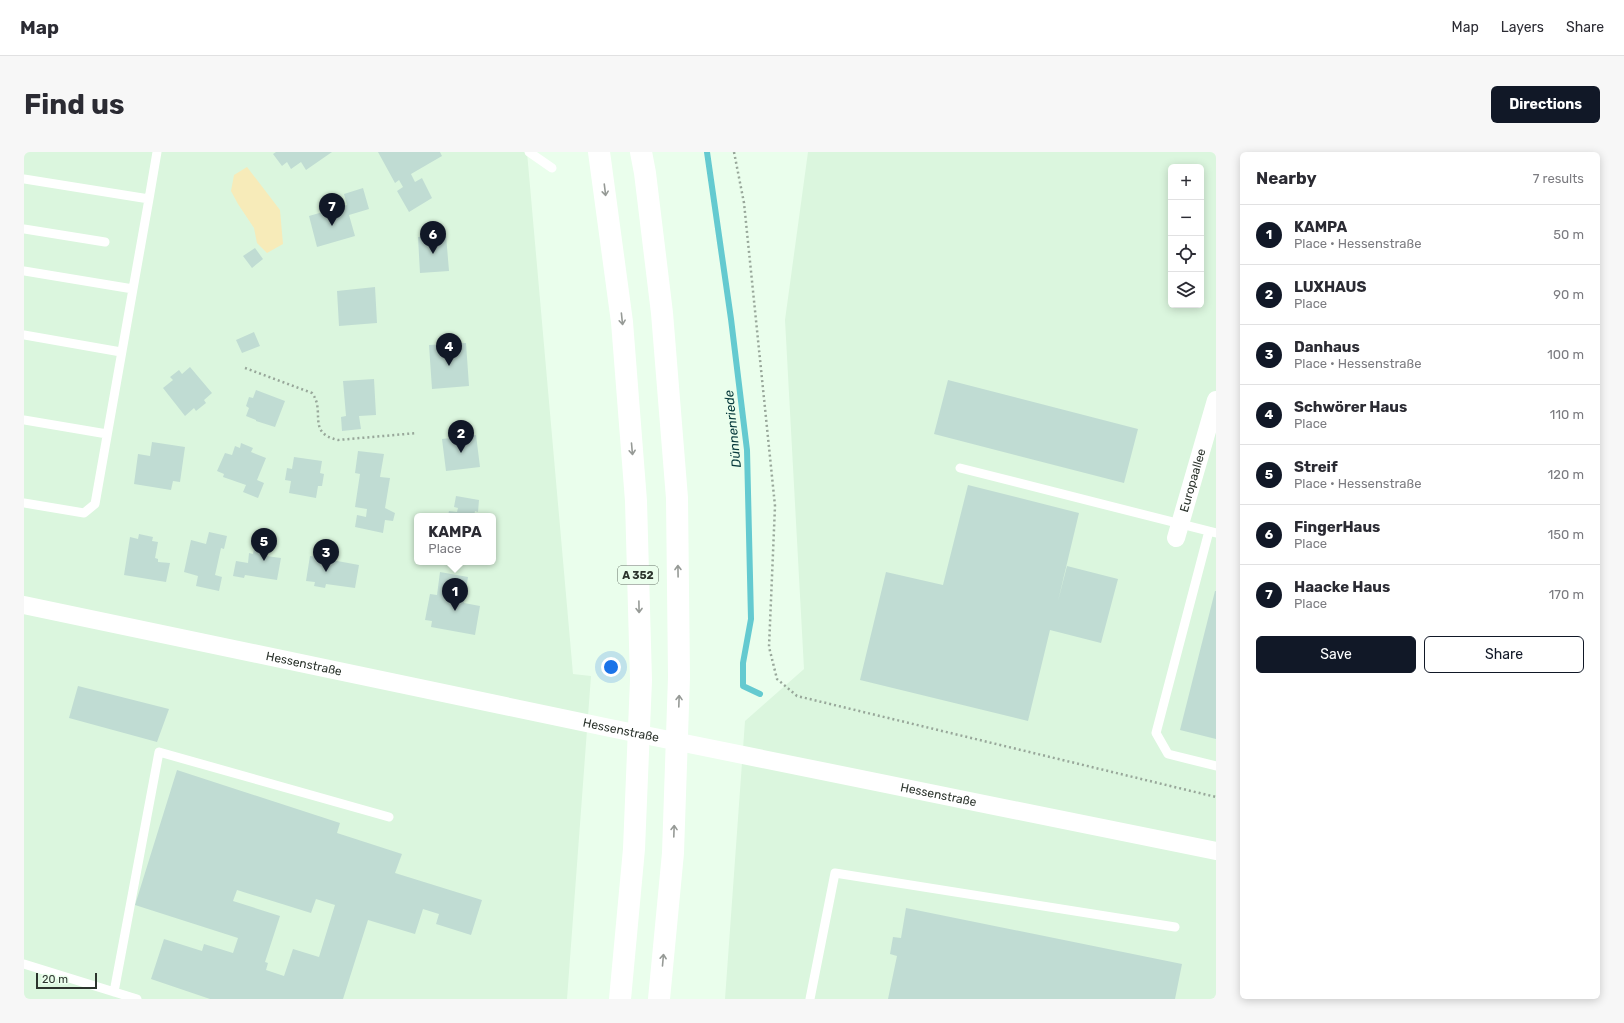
<!DOCTYPE html>
<meta charset="utf-8">
<style>
body{margin:0;font-family:Rubik,sans-serif;background:#f7f7f7;color:#2b2b33}
.controls{position:absolute;right:12px;top:12px;display:grid;overflow:hidden;border-radius:6px;box-shadow:0 2px 10px #0003}
.controls button{width:36px;height:36px;display:grid;place-items:center;padding:0;border:0;border-bottom:1px solid #e1e1e2;background:#fff;color:#2b2b33;font:20px sans-serif}
.scale{position:absolute;left:12px;bottom:10px;width:61px;box-sizing:border-box;padding-left:4px;border:2px solid #2c342d;border-top:0;font-size:11px;line-height:14px;white-space:nowrap;color:#2c342d;-webkit-text-stroke:3px #eafeec;paint-order:stroke}
.you{position:absolute;left:587px;top:515px;width:14px;height:14px;margin:-10px;border:3px solid #fff;border-radius:50%;background:#1a73e8;box-shadow:0 0 0 6px #1a73e833}
.badge{display:grid;place-items:center;width:26px;height:26px;border-radius:50%;background:#111827;color:#fff;font-size:13px;font-weight:700}
.pin{position:absolute;translate:-50% -33px;filter:drop-shadow(0 1px 2px #0008)}
.pin::after{content:'';position:absolute;top:21px;width:14px;height:12px;background:inherit;clip-path:polygon(0 0,100% 0,50% 100%)}
.popup{position:absolute;left:390px;top:361px;width:82px;height:52px;box-sizing:border-box;display:grid;place-content:center;border-radius:6px;background:#fff;filter:drop-shadow(0 1px 3px #0005);font-size:13px;white-space:nowrap;color:#7c7c81}
.popup b{font-size:15px;color:#2b2b33}
.popup::after{content:'';position:absolute;left:50%;top:100%;margin-left:-8px;border:8px solid transparent;border-top-color:#fff}
.list{margin:0;padding:0;list-style:none}
h2{display:flex;justify-content:space-between;align-items:center;height:52px;margin:0;padding:0 16px;font-size:17px}
h2 small{font-size:13px;font-weight:400;color:#7c7c81}
.list li{display:grid;grid-template-columns:26px 1fr auto;gap:12px;align-items:center;box-sizing:border-box;height:60px;padding:0 16px;border-top:1px solid #e1e1e2}
.list b{display:block;font-size:15px;white-space:nowrap}
.list p{margin:0;font-size:13px;white-space:nowrap;color:#7c7c81}
.list em{font-size:13px;font-style:normal;color:#7c7c81}
.actions{display:flex;gap:8px;padding:12px 16px}
.actions a{flex:1;padding:9px 0;border:1px solid #111827;border-radius:6px;text-align:center;font-size:14px;color:#111827}
.actions .main{background:#111827;color:#fff}
.icon{flex:none;width:22px;height:22px;fill:none;stroke:currentColor;stroke-width:2;stroke-linecap:round;stroke-linejoin:round}
.map{position:relative;flex:none;width:1192px;height:847px;overflow:hidden;border-radius:6px}
header{display:flex;align-items:center;gap:24px;box-sizing:border-box;height:56px;padding:0 20px;background:#fff;border-bottom:1px solid #e1e1e2}
header strong{font-size:19px}
nav{display:flex;gap:22px;margin-inline-start:auto;font-size:14px}
.intro{display:flex;align-items:center;justify-content:space-between;box-sizing:border-box;height:96px;padding:0 24px}
h1{margin:0;font-size:28px}
.button{padding:10px 18px;border-radius:6px;background:#111827;color:#fff;font-size:14px;font-weight:700}
main{display:flex;gap:24px;padding:0 24px}
aside{flex:1;background:#fff;border-radius:6px;box-shadow:0 2px 10px #0003}
.map>svg:first-child{display:block}
</style>
<header>
<strong>Map</strong>
<nav><a>Map</a><a>Layers</a><a>Share</a></nav>
</header>
<div class="intro"><h1>Find us</h1><a class="button">Directions</a></div>
<main>
<div class="map">
<svg width="1192" height="847" viewBox="0 0 1192 847">
<rect width="100%" height="100%" fill="#eafeec"/>
<path fill="#dbf6de" fill-rule="evenodd" d="M0 0H503L549 522 567 524 543 847H0ZM393 364H469V410H393Z
M784 0H1192V847H701L721 569 780 517 761 168ZM1147 15H1177V153H1147Z"/>
<path fill="#f7ebb9" d="M223 15 256 58 259 92 243 101 233 91 230 76 214 52 207 39 210 23Z"/>
<g fill="none" stroke-linecap="round" stroke-linejoin="round">
<path stroke="#64cad0" stroke-width="6" d="M683 0 707 167 723 298 727 467 719 511V534L736 542"/>
</g>
<path fill="#c0dcd3" fill-rule="evenodd" d="M252 0H308L282 18 277 10 267 17 263 10 258 14 249 2Z
M354 0H416L418 4 387 22 391 30 398 26 408 46 385 60 373 39 379 35 375 28 371 31Z
M339 36 345 57 325 63 331 84 293 95 285 64 323 53 320 42Z
M422 83 425 119 396 121 394 85Z
M231 96 239 107 228 116 219 104Z
M351 135 353 171 315 174 313 139Z
M230 180 236 194 218 201 212 188Z
M442 191 445 234 408 237 405 193Z
M166 215 188 241 180 248 182 251 172 259 170 256 161 264 139 236 149 228 146 225 155 218 158 222Z
M350 227 352 263 335 264 337 277 318 279 317 265 322 264 319 229Z
M924 228 1114 277 1100 331 910 282Z
M232 238 261 249 251 275 232 269V268L222 264 225 256 222 254 225 245 229 246Z
M452 283 456 315 422 319 418 287Z
M128 290 161 295 156 330 149 329 147 338 110 332 114 302 126 304Z
M217 291 229 296 227 300 242 306 233 328 240 331 234 346 219 340 222 333 199 325 200 322 193 319 201 301 208 303 211 294 216 296Z
M334 299 360 302 356 325 366 326 361 356 371 361 369 369 361 368 359 381 331 375 333 363 342 365 343 357 331 355 336 322 331 321Z
M270 305 298 309 296 321 300 322 298 334H294L292 346 265 341 267 329 261 328 263 316 268 317Z
M944 333 1055 361 1034 449 1043 414 1094 427 1077 491 1026 478 1004 569 836 528 862 420 919 433Z
M432 344 455 348 454 360 451 359 450 364H424L425 359 433 360 434 356 430 355Z
M185 380 203 384 200 397 197 396 191 423 198 425 195 439 172 434 174 424 160 420 167 388 182 392Z
M115 382 129 385 128 389 134 390 131 406 134 407V410L146 411 142 430 100 423 106 385 114 387Z
M231 392 243 394 242 404 257 406 253 428 221 423 220 426 209 424 212 409 224 411 225 401 229 402Z
M286 404 335 413 331 436 302 432 301 436 290 434 291 430 282 429Z
M416 420 444 425 440 451 456 454 451 483 407 475 408 469 401 468 406 442 413 443Z
M1191 439H1192V587L1156 578Z
M54 534 145 557 133 590 45 566Z
M153 618 316 671 313 681 378 702 371 721 458 748 447 783 412 772 415 762 399 757 391 782 344 768 319 847H186L127 827 140 787 178 799 180 792 209 801 214 786 111 753ZM213 738 287 761 292 747 311 753 295 805 269 797 260 824 242 818 244 811 241 810 256 764 209 749Z
M882 756 1158 812 1151 847H864L873 804 866 802 869 785 877 786Z"/>
<g fill="none" stroke-linecap="round" stroke-linejoin="round">
<path stroke="#98a79a" stroke-width="2.5" stroke-dasharray="2 3" stroke-linecap="butt" d="M710 0 720 51 751 354 745 495 753 527 773 544 1192 645
M221 216 288 241C302 259 282 281 314 288L393 281"/>
<path stroke="#fff" stroke-width="9" d="M505 0 528 16
M0 27 125 47 109 137
M125 47 133 0
M0 77 81 90
M0 119 109 137 71 352 60 361 0 351
M0 183 97 200
M0 268 83 282
M936 316 1192 381
M1185 379 1132 581 1144 602 1192 614
M0 812 113 847
M90 840 135 600 365 665
M786 847 811 721 1151 775"/>
<g stroke="#fff" stroke-width="18">
<path id="s1" d="M1152 386 1192 248"/>
<path id="s2" d="M0 453 586 576 1192 699"/>
</g>
<path stroke="#fff" stroke-width="22" d="M575 0 598 170 612 349 617 528 610 697 596 847
M617 0 621 21 638 161 653 346 655 525 649 701 635 847"/>
</g>
<defs><path id="oneway-shaft" d="M-6 0H5M1.5-3L5.5 0L1.5 3" fill="none" stroke-width="1.6" stroke-linecap="round" stroke-linejoin="round"/></defs>
<g stroke="#969a96">
<use href="#oneway-shaft" transform="translate(581 38) rotate(83)"/>
<use href="#oneway-shaft" transform="translate(598 167) rotate(84)"/>
<use href="#oneway-shaft" transform="translate(608 297) rotate(85)"/>
<use href="#oneway-shaft" transform="translate(654 419) rotate(-91)"/>
<use href="#oneway-shaft" transform="translate(615 455) rotate(89)"/>
<use href="#oneway-shaft" transform="translate(655 549) rotate(-88)"/>
<use href="#oneway-shaft" transform="translate(650 679) rotate(-88)"/>
<use href="#oneway-shaft" transform="translate(639 808) rotate(-85)"/>
</g>
<g text-anchor="middle" stroke-width="3" stroke-linejoin="round" paint-order="stroke">
<rect fill="#eafeec" stroke="#657166" stroke-width="1" x="594" y="414" width="40" height="18" rx="3"/>
<g font-size="11" font-weight="bold" fill="#2c342d">
<text x="614" y="427">A 352</text>
</g>
<g font-size="12" fill="#2c342d" stroke="#eafeec">
<text dy="4" stroke="none"><textPath href="#s1" startOffset="60">Europaallee</textPath></text>
<text dy="4" stroke="none"><textPath href="#s2" startOffset="286">Hessenstraße</textPath></text>
<text dy="4" stroke="none"><textPath href="#s2" startOffset="610">Hessenstraße</textPath></text>
<text dy="4" stroke="none"><textPath href="#s2" startOffset="934">Hessenstraße</textPath></text>
</g>
<g font-size="13" font-style="italic" fill="#073a3c" stroke="#eafeec">
<text transform="translate(708 277) rotate(-96)" y="5">Dünnenriede</text>
</g>
</g>
</svg>
<div class="controls">
<button>+</button>
<button>−</button>
<button><svg class="icon" aria-label="locate" viewBox="0 0 24 24"><circle cx="12" cy="12" r="6"/><path d="M12 2v4M12 18v4M2 12h4M18 12h4"/></svg></button>
<button><svg class="icon" aria-label="layers" viewBox="0 0 24 24"><path d="M12 4l9 5-9 5-9-5zM3 14l9 5 9-5"/></svg></button>
</div>
<div class="scale">20 m</div>
<div class="you"></div>
<div class="pin badge" style="left:431px;top:459px">1</div>
<div class="popup"><b>KAMPA</b>Place</div>
<div class="pin badge" style="left:437px;top:301px">2</div>
<div class="pin badge" style="left:302px;top:420px">3</div>
<div class="pin badge" style="left:425px;top:214px">4</div>
<div class="pin badge" style="left:240px;top:409px">5</div>
<div class="pin badge" style="left:409px;top:102px">6</div>
<div class="pin badge" style="left:308px;top:74px">7</div>
</div>
<aside>
<h2>Nearby<small>7 results</small></h2>
<ul class="list">
<li><span class="badge">1</span><div><b>KAMPA</b><p>Place · Hessenstraße</p></div><em>50 m</em></li>
<li><span class="badge">2</span><div><b>LUXHAUS</b><p>Place</p></div><em>90 m</em></li>
<li><span class="badge">3</span><div><b>Danhaus</b><p>Place · Hessenstraße</p></div><em>100 m</em></li>
<li><span class="badge">4</span><div><b>Schwörer Haus</b><p>Place</p></div><em>110 m</em></li>
<li><span class="badge">5</span><div><b>Streif</b><p>Place · Hessenstraße</p></div><em>120 m</em></li>
<li><span class="badge">6</span><div><b>FingerHaus</b><p>Place</p></div><em>150 m</em></li>
<li><span class="badge">7</span><div><b>Haacke Haus</b><p>Place</p></div><em>170 m</em></li>
</ul>
<div class="actions"><a class="main">Save</a><a>Share</a></div>
</aside>
</main>
